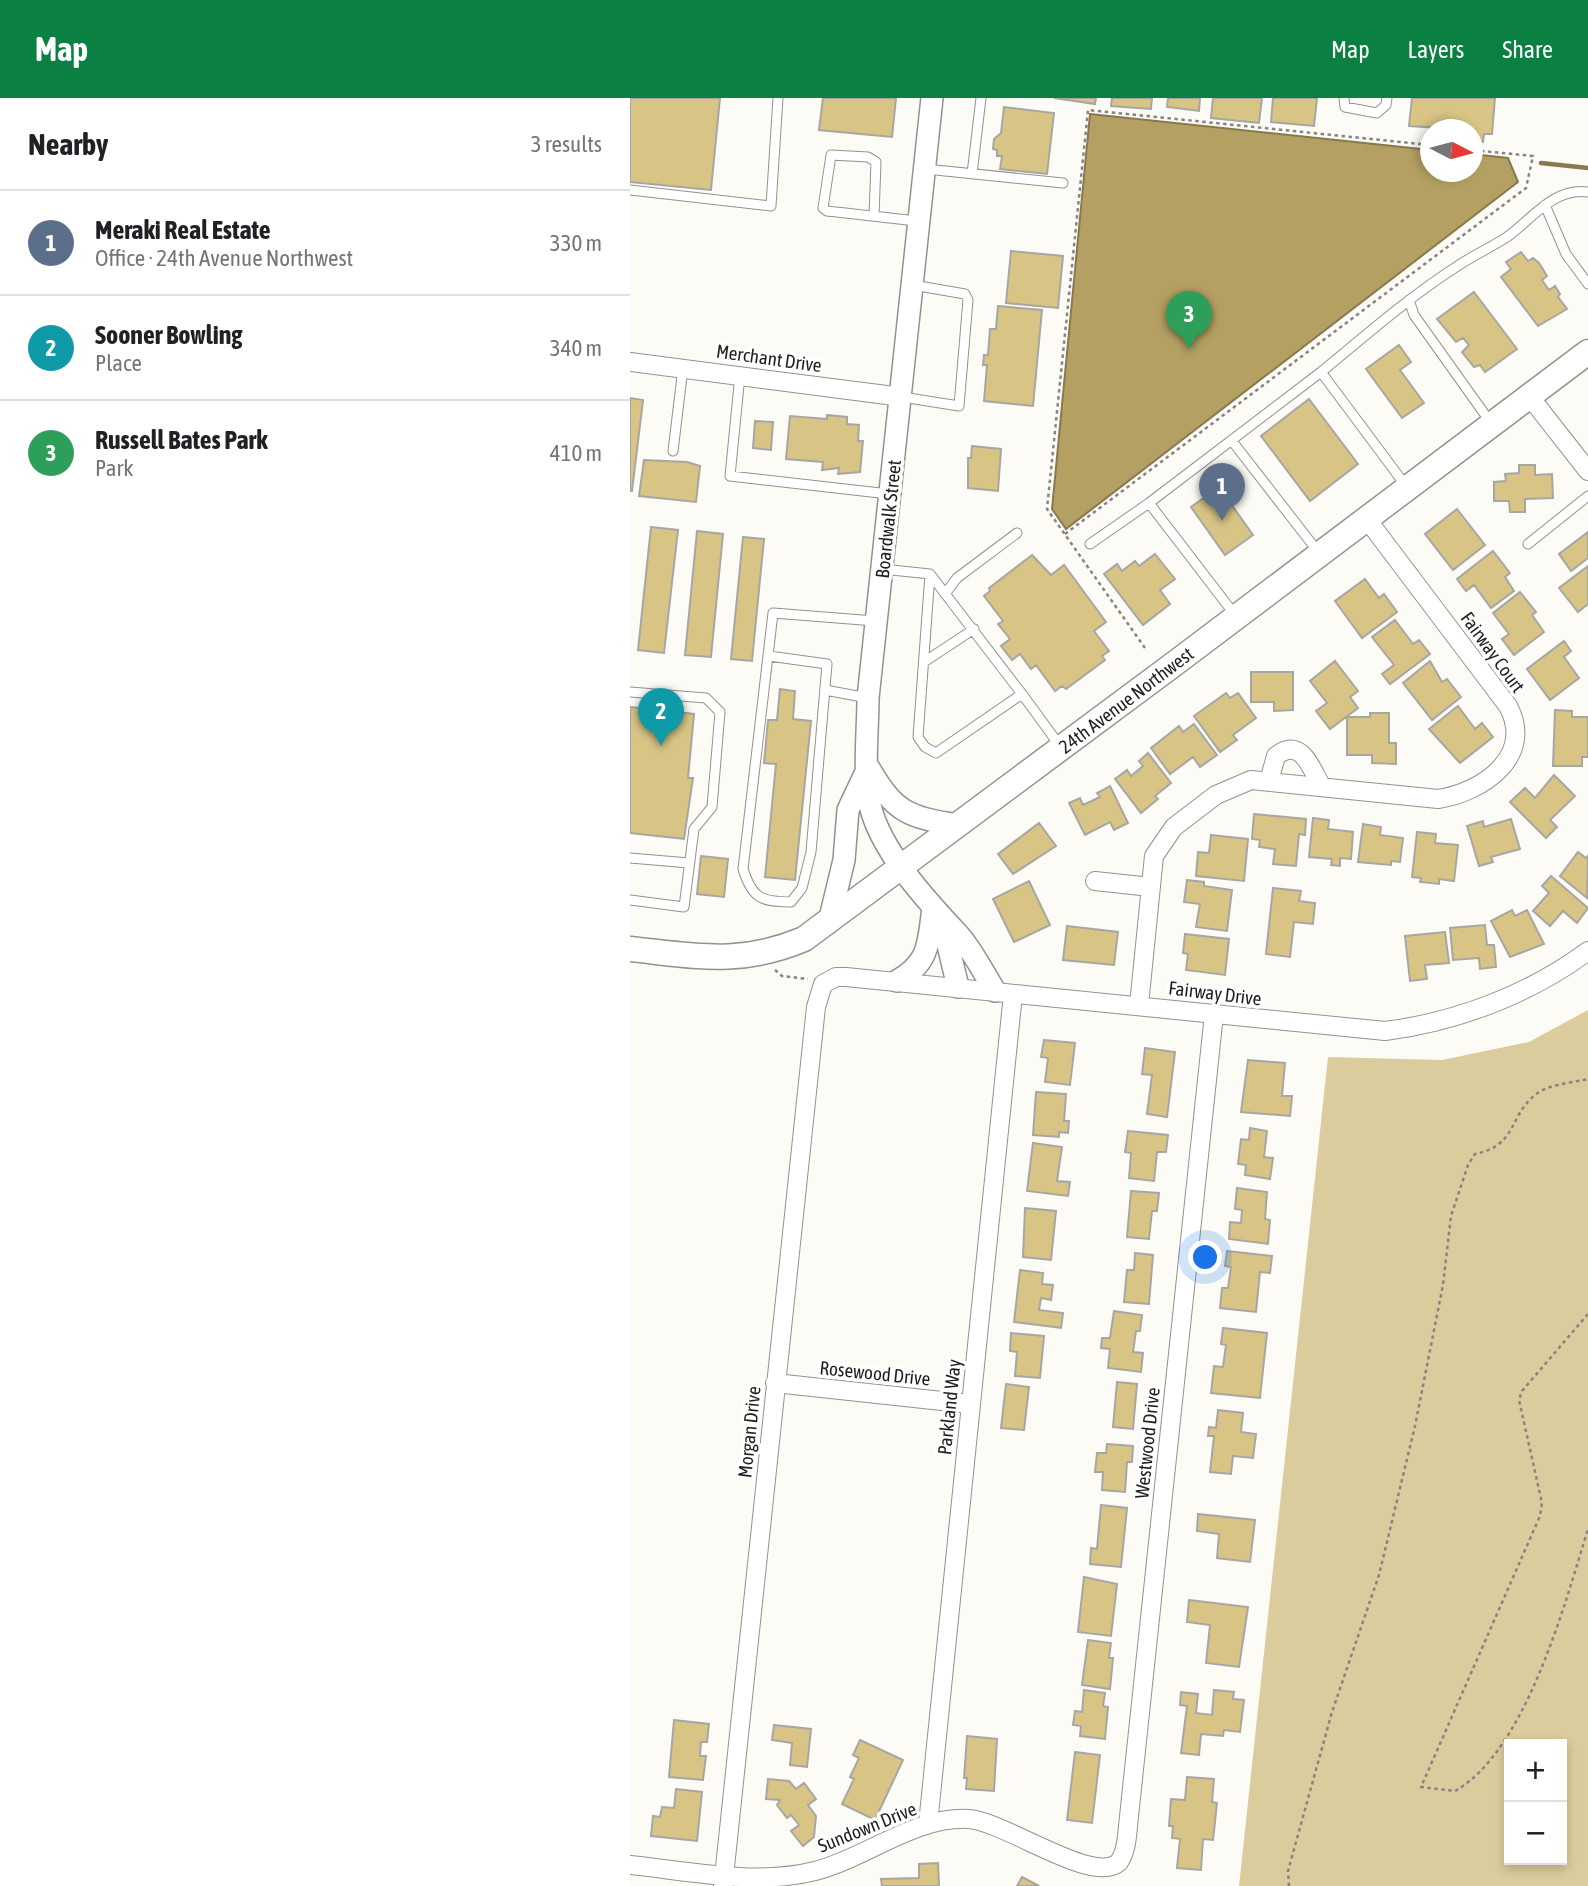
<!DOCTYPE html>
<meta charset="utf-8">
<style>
body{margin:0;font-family:"Asap Condensed",sans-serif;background:#f6f6f6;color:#202124}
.controls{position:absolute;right:21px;bottom:21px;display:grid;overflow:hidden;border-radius:0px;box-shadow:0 4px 10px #0003}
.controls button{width:63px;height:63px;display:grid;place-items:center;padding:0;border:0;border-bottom:2px solid #e0e0e0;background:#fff;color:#202124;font:35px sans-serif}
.compass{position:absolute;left:790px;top:21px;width:63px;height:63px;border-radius:50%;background:#fff;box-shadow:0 4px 10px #0003;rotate:96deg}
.you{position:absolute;left:576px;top:1160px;width:24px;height:24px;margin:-18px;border:5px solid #fff;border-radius:50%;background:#1a73e8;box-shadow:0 0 0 10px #1a73e833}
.badge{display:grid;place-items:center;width:46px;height:46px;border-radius:50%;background:#0b8043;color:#fff;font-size:23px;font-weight:700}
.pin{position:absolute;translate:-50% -58px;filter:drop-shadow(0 2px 4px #0008)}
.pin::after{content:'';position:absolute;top:37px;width:24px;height:21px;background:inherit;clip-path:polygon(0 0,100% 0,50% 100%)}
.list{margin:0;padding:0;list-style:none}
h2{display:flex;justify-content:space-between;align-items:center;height:91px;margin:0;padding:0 28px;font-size:30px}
h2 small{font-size:23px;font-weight:400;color:#757577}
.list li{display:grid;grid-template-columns:46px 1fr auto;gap:21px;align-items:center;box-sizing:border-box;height:105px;padding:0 28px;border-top:2px solid #e0e0e0}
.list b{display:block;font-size:26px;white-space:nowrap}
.list p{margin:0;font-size:23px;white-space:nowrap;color:#757577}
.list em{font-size:23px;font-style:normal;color:#757577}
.map{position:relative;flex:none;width:958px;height:1788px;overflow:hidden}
header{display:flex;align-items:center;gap:42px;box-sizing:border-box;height:98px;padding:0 35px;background:#0b8043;color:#fff}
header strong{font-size:33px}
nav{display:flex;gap:38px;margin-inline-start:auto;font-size:24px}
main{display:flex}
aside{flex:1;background:#fff}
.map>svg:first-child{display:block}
</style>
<header>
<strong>Map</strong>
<nav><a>Map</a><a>Layers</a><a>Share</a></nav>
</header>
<main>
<aside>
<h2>Nearby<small>3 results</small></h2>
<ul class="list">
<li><span class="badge" style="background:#5c6f8a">1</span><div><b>Meraki Real Estate</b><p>Office · 24th Avenue Northwest</p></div><em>330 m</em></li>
<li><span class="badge" style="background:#0f9aa8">2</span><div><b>Sooner Bowling</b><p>Place</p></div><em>340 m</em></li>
<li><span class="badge" style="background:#2e9e5b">3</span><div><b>Russell Bates Park</b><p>Park</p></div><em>410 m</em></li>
</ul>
</aside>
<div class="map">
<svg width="958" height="1788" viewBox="0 0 958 1788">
<rect width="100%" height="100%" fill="#fdfbf6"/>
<path fill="#dbcc9d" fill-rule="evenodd" d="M958 912V1788H609L698 959 812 962 899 944ZM879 1646H932V1762H879Z"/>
<path fill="#b4a062" stroke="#88794e" stroke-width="2" d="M460 16 800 52V74H842L843 56 878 60 888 84 436 431 422 411Z"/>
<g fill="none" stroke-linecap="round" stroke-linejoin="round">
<path stroke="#88794e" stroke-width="4.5" d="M911 65 958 70"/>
</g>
<path fill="#d8c585" stroke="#a8a6a2" stroke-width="2" d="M0 0H90L81 92 0 84Z
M193 0H266L262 39 189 32Z
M424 0H466L465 6Z
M482 0H522L521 11 481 8Z
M538 0H570L569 13 537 9Z
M583 0H632L629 25 581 20Z
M643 0H687L684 28 641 24Z
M782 0H865L862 36H854L853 44 842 43V32L779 28Z
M374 9 424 15 417 76 370 71 372 58H367V52L363 51 364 41 371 35Z
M381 153 433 158 428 210 376 205Z
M891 154 898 163 903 160 909 165 917 178 912 182 919 192 925 188 930 196 928 199 937 211 908 228 871 179 881 171 876 164Z
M844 194 887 251 855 274 850 267 844 269 832 254 839 247 833 240 826 244 807 221Z
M368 208 412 212 403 308 354 303 357 267H353L354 257H358L360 231H366Z
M769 247 781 264 770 272 794 305 772 320 736 271Z
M0 300 13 302 2 393H0Z
M679 301 728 366 680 403 631 338Z
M197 317 217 319V326L229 327 228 343H233L230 374 208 376 209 370 192 372 193 364 156 361 160 318 197 321Z
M125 323 143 324 141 352 123 350Z
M342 348 371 351 368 393 338 390V360H341Z
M14 362 57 364 70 368 66 404 9 398Z
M889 367H905V377L922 376 923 400 895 401V414H880L879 403H864V384L876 383 875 376 889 375Z
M589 389 623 437 595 457 561 409Z
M827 411 855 447 823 472 795 436Z
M21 429 48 432 34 555 8 552Z
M67 433 93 436 81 559 55 557Z
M958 434V460L941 473 929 456Z
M113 439 134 441 122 563 101 561Z
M863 453 880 475 875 479 884 493 861 510 844 487 836 493 827 481Z
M525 456 545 481 530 492 540 506 513 527 474 476 487 466 492 473 505 463 509 468Z
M402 457 421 477 434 467 476 524 464 533 479 553 472 558 475 562 436 591 432 588 425 593 406 567 401 571 390 556 382 562 371 548 380 541 368 526 373 523 354 498 360 493 359 490Z
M958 468V506L948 514 929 490Z
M735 481 749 500 754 496 767 514 732 540 705 503Z
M890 494 906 514 902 517 914 534 884 557 872 541 879 536 863 515Z
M765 522 783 546 789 542 800 556 760 586 752 576 764 567 742 539Z
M934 543 941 553 934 559 949 580 920 602 897 571Z
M705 563 728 593 720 599 728 610 700 631 686 613 697 605 680 583Z
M800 563 812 584 817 581 831 599 802 622 773 585Z
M621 574H663V612L644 613V604H621Z
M150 591 165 593 163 621 181 623 165 782 135 779 146 666 134 665 138 622H147Z
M596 595 600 600 608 595 626 620 603 637 607 642 590 654 564 618Z
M828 608 845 631 852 625 863 639 830 665 799 631Z
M0 609 64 616 58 680H63L54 741 0 735Z
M925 612 942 613V619H958V659H952V668H923Z
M740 615H759V645H766V666L742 665V657H717V619H740Z
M564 626 587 657 570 669 563 659 540 676 521 650 549 628 553 634Z
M518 655 541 685 525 698 528 701 511 715 485 681 497 672 501 678 513 668 509 663Z
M924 677 945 698 920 722 927 729 916 740 880 704 895 690 905 700Z
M480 688 498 725 484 732 480 724 455 737 439 705 450 700 453 707 470 699 467 695Z
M624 716 676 721 675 737 669 736 666 768 643 766 645 751 629 749 630 742 622 741Z
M683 720 699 722 698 731 723 734 721 761 710 760V768L701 767 702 761 679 759Z
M881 721 890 751 861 759 863 764 849 768 837 728 853 723 854 729Z
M409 725 426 748 383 776 368 756Z
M733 726 751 729 750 737 773 740 770 764 761 763V767L728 764Z
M787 734 806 736 805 745 828 747 824 783 809 781V786L790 784 791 780 782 779Z
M581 737 618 741 614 783 566 778 568 754 579 755Z
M948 754 956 760 958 758 957 800 930 778Z
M71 758 98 761 94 799 67 796Z
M921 778 958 810 947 825 933 813 920 828 903 813 919 795 912 788Z
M557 782 574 784V788L602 792 597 833 566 829 570 806 554 804Z
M399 783 420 827 384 844 363 801Z
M643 790 671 793 669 803 685 805 683 826 664 824 660 859 636 856Z
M882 812 885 818 897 812 914 846 880 859 861 823Z
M855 827 857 847H864L866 869 850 871 849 860 823 862 820 830Z
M437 828 488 834 484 867 433 862Z
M815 834 819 865 795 867 797 881 780 883 775 838Z
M555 836 599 841 595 877 556 872 558 856 553 855Z
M414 942 445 945 440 987 415 984 418 960 411 959Z
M515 950 545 954 537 1019 517 1016 522 977 512 976Z
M618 962 655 965 652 998H662L660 1018 611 1014Z
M406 994 436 996 434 1023H439L438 1035 429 1034V1039L403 1037Z
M620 1030 637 1033 634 1059 643 1060 640 1081 615 1077 616 1067 608 1066 611 1041 619 1042Z
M498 1033 538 1037 536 1054H527L524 1083 499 1080 501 1055 495 1054Z
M403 1045 432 1049 427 1083 440 1084 438 1098 397 1093Z
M607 1090 637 1094 635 1121 640 1122 638 1146 599 1141 600 1124 611 1125 612 1112 605 1111Z
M501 1093 529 1095 527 1113H522L519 1141 497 1139Z
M395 1110 426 1113 421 1162 393 1159Z
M597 1153 642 1158 640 1175 630 1174 626 1214 590 1210 592 1190H598L601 1169 595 1168Z
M505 1155 523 1157 519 1206 494 1204 497 1172H504Z
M390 1172 413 1175 412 1186 423 1187 421 1202 411 1200 409 1212 433 1215 431 1230 384 1224Z
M484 1213 512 1217 510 1233H506L503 1254 513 1255 511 1274 478 1270 480 1251 471 1250 472 1240H480Z
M593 1230 637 1235 630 1300 581 1295 584 1268 593 1269 596 1247 591 1246Z
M381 1235 414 1238 410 1280 385 1278 387 1254 380 1253Z
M487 1284 507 1286 503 1331 483 1329Z
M376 1286 399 1289 394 1332 371 1330Z
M588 1312 613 1315 611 1334 626 1336 623 1360 603 1358 601 1376 580 1374 584 1338H578L579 1329 586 1330Z
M477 1346 503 1348 502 1364H497L495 1394 472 1392 473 1374H465L467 1355H476Z
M471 1407 497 1410 491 1469 460 1466 461 1450 467 1451Z
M568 1416 625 1422 620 1464 587 1460 589 1436 567 1433Z
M454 1479 487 1486 481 1538 448 1534Z
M559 1502 618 1509 609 1569 576 1565 580 1527 557 1524Z
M458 1542 481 1545 479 1560H483L480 1591 452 1587Z
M454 1592 475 1595 473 1608 478 1609 475 1641 450 1638 451 1628 443 1627 445 1613 452 1614Z
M584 1592 604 1594 603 1601 614 1602 610 1634 594 1632 593 1638 571 1636 569 1657 551 1655 557 1608 550 1607 551 1594 568 1596 566 1615 582 1617Z
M44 1622 79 1626 77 1644H71L70 1658H76L73 1682 39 1679Z
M144 1627 181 1631 177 1669 160 1667 162 1645 142 1642Z
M337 1638 367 1641 364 1693 336 1691 337 1680H334Z
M230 1642 273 1662 245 1722 212 1706 224 1681 220 1679 229 1660 223 1657Z
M445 1654 470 1657 462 1725 437 1722Z
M557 1679 584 1681 582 1704 587 1705 583 1742 573 1741 571 1772 547 1770 550 1741 542 1740 543 1728H539L541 1701 555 1702Z
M138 1681 159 1683 166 1691 174 1685 186 1701 178 1707 186 1718 184 1739 173 1748 161 1733 169 1727 161 1717 157 1720 147 1707 150 1702 136 1701Z
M46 1691 72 1694 67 1743 21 1738 23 1718 30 1719 32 1709 44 1710Z
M308 1765 309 1788H252L251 1781 289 1780V1766Z
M392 1779 409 1788H387Z"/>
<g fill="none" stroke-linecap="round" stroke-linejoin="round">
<g stroke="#94928e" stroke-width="11">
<path id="service" d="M714 0 715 9 747 15 756 7 757 0
M296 71 433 85
M342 76 351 0
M0 92 141 108 148 0
M915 107 936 156 958 186
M244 118 246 64 238 59 201 57 193 110 197 113C227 116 257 120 287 123
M779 202 784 217 861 325
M691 274C735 238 778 200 826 169 842 158 860 150 877 139 902 121 924 89 958 94
M110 277 100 378 259 396
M272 299 329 308 338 202 335 196 283 187
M602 343 689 455
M43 353 53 270
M519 405 691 274 776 388
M460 446 519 405 605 517
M898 446 958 398
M252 471 300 476 288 639 295 649 306 655 392 596 430 648
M300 476 392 596
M315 496 327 480 387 435
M139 558 197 566 181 754 172 790 161 804C131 804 122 800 113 771L143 515 245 523
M294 564 344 531
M195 592 238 600
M0 594 76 600 90 614 82 709 64 731 54 809 0 802
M0 760 59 765"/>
</g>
<g stroke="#94928e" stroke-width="20">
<path id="minor" d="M0 264 272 299
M900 299 958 373
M639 683 646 658C672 638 681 671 692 689
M465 783 521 789
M509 907 524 758 544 729 586 697 621 682 808 701C853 694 905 658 878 608L736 420
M145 1285 340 1306
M298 1726 383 896
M0 1767C59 1773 126 1788 185 1773 236 1760 285 1718 339 1721 376 1724 464 1788 489 1764 496 1754 497 1740 498 1728L584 916
M93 1788 186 909 193 886 206 879H216L755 933C827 924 900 896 958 853"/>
</g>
<g stroke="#94928e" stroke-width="24">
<path id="tertiary" d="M302 0 238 600C238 632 233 676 240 707 250 752 296 802 327 835 342 851 353 874 365 893
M239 670C265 715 278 719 328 727
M312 822 328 889
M199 824 214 762 218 712 236 674
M267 883C300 864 298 846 303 810"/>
</g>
<g stroke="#94928e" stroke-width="27">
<path id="secondary" d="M0 851C67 858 110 868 174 841L544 566 958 254"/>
</g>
<path stroke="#858481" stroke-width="2.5" stroke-dasharray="3.5 3.5" stroke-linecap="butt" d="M435 436 896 90 903 58 842 52
M515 550 417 411 458 12 800 47
M145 872 152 878 178 881
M958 1216 892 1293 889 1302 912 1405 910 1418 791 1689 825 1693C896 1653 935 1505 958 1431
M659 1788 658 1773 702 1614 749 1477 785 1328 813 1187 821 1118 838 1067 845 1056C888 1047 878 1019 905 997 918 986 941 985 958 981"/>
<use href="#service" stroke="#fff" stroke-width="9"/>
<use href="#minor" stroke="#fff" stroke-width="18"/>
<use href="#tertiary" stroke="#fff" stroke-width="21"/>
<use href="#secondary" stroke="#fff" stroke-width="24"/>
</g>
<g text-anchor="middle" stroke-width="7" stroke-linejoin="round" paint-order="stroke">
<g font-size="19" fill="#201f1e" stroke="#fff">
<text transform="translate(139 260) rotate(8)" y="7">Merchant Drive</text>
<text transform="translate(258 421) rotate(-84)" y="7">Boardwalk Street</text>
<text transform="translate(863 554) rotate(54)" y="7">Fairway Court</text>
<text transform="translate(496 602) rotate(-37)" y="7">24th Avenue Northwest</text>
<text transform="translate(585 895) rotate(7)" y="7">Fairway Drive</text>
<text transform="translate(245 1275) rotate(6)" y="7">Rosewood Drive</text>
<text transform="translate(319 1309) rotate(-84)" y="7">Parkland Way</text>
<text transform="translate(119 1334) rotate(-84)" y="7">Morgan Drive</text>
<text transform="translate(517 1345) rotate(-84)" y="7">Westwood Drive</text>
<text transform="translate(237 1729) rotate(-22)" y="7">Sundown Drive</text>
</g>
</g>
</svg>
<div class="controls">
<button>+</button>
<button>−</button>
</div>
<svg class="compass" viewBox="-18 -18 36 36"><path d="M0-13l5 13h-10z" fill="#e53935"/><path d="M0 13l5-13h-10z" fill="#757577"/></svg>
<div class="you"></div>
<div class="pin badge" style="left:592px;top:423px;background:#5c6f8a">1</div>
<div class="pin badge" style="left:31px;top:648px;background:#0f9aa8">2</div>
<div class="pin badge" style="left:559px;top:251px;background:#2e9e5b">3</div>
</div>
</main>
